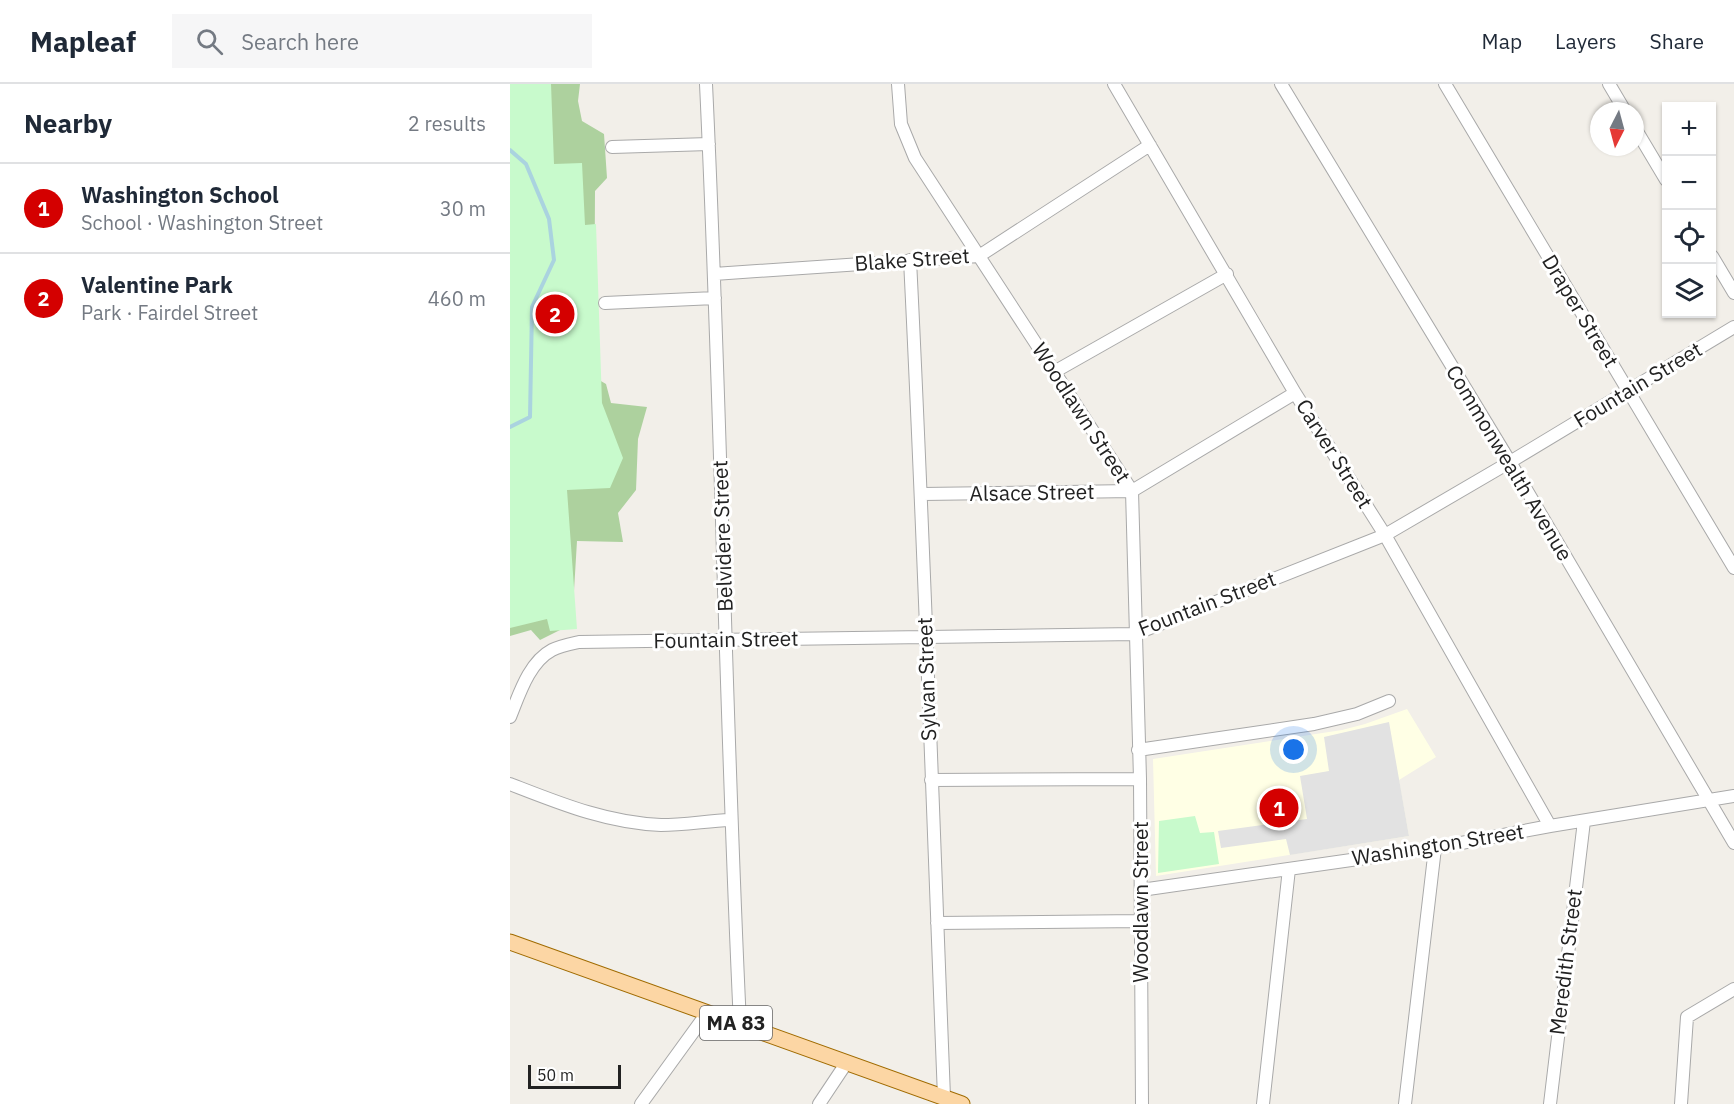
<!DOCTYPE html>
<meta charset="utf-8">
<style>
body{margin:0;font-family:"IBM Plex Sans",sans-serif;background:#f6f6f7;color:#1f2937}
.controls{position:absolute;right:18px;top:18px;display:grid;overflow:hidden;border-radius:0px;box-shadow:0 2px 4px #0004}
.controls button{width:54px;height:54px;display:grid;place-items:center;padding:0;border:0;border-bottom:2px solid #e0e1e3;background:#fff;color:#1f2937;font:30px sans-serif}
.compass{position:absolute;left:1080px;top:18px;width:54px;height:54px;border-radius:50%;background:#fff;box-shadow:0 2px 4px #0004;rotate:186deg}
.scale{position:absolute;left:18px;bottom:15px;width:93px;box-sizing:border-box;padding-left:6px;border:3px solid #222;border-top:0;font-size:16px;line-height:21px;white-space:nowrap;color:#222;-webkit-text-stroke:4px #fff;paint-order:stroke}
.you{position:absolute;left:784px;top:666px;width:21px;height:21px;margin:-15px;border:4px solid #fff;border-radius:50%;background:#1a73e8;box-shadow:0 0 0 9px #1a73e833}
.badge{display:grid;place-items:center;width:39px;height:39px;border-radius:50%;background:#d40000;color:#fff;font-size:20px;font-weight:700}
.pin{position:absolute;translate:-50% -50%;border:3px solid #fff;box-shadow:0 2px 6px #0006}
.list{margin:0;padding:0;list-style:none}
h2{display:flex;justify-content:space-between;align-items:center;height:78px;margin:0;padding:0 24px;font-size:26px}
h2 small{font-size:20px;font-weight:400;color:#747a83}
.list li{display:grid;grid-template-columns:39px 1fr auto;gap:18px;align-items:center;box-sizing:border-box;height:90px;padding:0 24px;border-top:2px solid #e0e1e3}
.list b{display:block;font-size:22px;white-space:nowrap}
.list p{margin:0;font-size:20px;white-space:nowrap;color:#747a83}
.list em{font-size:20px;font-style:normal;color:#747a83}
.icon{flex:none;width:33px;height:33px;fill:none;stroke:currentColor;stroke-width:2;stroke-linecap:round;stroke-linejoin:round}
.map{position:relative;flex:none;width:1224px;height:1020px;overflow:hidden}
header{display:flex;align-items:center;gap:36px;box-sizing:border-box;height:84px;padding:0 30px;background:#fff;border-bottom:2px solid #e0e1e3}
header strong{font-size:28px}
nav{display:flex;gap:33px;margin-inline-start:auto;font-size:21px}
.search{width:420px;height:54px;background:#f6f6f7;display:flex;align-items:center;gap:15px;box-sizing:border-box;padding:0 21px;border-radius:0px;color:#747a83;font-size:22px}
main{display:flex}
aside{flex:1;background:#fff}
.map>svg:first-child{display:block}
</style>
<header>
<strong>Mapleaf</strong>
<div class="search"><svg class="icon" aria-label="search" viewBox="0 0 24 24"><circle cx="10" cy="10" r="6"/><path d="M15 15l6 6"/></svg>Search here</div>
<nav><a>Map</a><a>Layers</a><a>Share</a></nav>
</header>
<main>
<aside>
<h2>Nearby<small>2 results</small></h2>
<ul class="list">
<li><span class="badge">1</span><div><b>Washington School</b><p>School · Washington Street</p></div><em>30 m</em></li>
<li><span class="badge">2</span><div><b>Valentine Park</b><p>Park · Fairdel Street</p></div><em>460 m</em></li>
</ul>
</aside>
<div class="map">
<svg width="1224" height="1020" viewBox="0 0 1224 1020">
<rect width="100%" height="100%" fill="#f2efe9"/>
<path fill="#ffffe5" d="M897 625 926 673 889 696 899 752 646 792 643 675 832 646 855 640Z"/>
<path fill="#add19e" d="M0 0H70L68 17 72 37 94 50 97 94 85 107 84 293 96 300 101 319 137 323 128 355 126 406 108 429 113 458 67 457 62 540 30 556 21 546 0 552Z"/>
<path fill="#c8facc" d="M0 0H41L44 80 72 79 75 141 86 140 92 319 113 374 100 404 57 406 67 545 40 547 37 535 0 544Z
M685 732 690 749 704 748 709 780 648 789 649 737Z"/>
<path fill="#e2e2e2" d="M879 638 899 752 780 771 776 755 711 764 708 747 797 735 790 692 819 687 814 653Z"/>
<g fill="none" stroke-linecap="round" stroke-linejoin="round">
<path stroke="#aad3df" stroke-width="4" d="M0 66 16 80 39 135 44 176 22 223 20 333 0 343"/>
<g stroke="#a9a9a9" stroke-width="14">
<path id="minor" d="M196 0C211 313 215 627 230 940
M388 0 391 40 405 74 622 407 630 695 632 1020
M604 0 785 309 875 451 1040 742
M771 0 1000 378 1224 759
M935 0 1224 484
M1099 0 1115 27
M1125 44 1156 96
M102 63 199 60
M1202 172 1224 209
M400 176C414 455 423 734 434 1013
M204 190 469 172 640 61
M95 219 205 214
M544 288 717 190
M412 410 622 407 785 309
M0 633C9 611 19 578 42 566 50 562 60 560 69 558L625 550 875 451 1000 378 1224 243
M628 666 804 640 847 630 879 617
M421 696 630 695
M0 700C49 719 97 739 151 741 174 741 197 737 220 736
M631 806 925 764 1040 742 1224 712
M427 839 632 837
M131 1020 197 929
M309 1020 337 978
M753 1020 779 785
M895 1020 925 764
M1040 1020 1074 737
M1171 1020 1177 933 1224 905"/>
</g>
<g stroke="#a06b00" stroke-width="17">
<path id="major" d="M0 858 452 1020"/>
</g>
<use href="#minor" stroke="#fff" stroke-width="12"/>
<use href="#major" stroke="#fcd6a4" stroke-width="15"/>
</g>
<g text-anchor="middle" stroke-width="6" stroke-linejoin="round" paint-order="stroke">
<rect fill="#fff" stroke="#646464" stroke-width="1.5" x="190" y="922" width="72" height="34" rx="4.5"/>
<g font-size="20" font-weight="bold" fill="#222">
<text x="226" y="946">MA 83</text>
</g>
<g font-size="21" fill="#222" stroke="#fff">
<text transform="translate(402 176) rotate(-4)" y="7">Blake Street</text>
<text transform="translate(1070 227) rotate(59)" y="7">Draper Street</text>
<text transform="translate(1128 301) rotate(-31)" y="7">Fountain Street</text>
<text transform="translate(571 329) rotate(57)" y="7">Woodlawn Street</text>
<text transform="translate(824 370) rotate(58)" y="7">Carver Street</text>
<text transform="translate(999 379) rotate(59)" y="7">Commonwealth Avenue</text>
<text transform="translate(522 409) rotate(-1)" y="7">Alsace Street</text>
<text transform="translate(213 452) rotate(-92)" y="7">Belvidere Street</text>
<text transform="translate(697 520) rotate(-21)" y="7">Fountain Street</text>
<text transform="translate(216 556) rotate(-1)" y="7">Fountain Street</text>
<text transform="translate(417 595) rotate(-92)" y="7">Sylvan Street</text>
<text transform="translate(928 761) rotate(-9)" y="7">Washington Street</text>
<text transform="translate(631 818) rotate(-90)" y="7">Woodlawn Street</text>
<text transform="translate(1056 878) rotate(-83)" y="7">Meredith Street</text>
</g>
</g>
</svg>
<div class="controls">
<button>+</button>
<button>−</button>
<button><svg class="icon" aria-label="locate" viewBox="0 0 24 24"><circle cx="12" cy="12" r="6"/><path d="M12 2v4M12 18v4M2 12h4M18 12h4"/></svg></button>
<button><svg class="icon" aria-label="layers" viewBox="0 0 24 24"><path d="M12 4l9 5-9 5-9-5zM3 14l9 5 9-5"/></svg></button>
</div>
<svg class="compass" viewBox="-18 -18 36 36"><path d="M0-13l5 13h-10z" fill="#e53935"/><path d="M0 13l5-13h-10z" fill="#747a83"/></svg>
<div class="scale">50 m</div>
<div class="you"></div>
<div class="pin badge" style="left:769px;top:724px">1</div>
<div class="pin badge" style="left:45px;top:230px">2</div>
</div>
</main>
